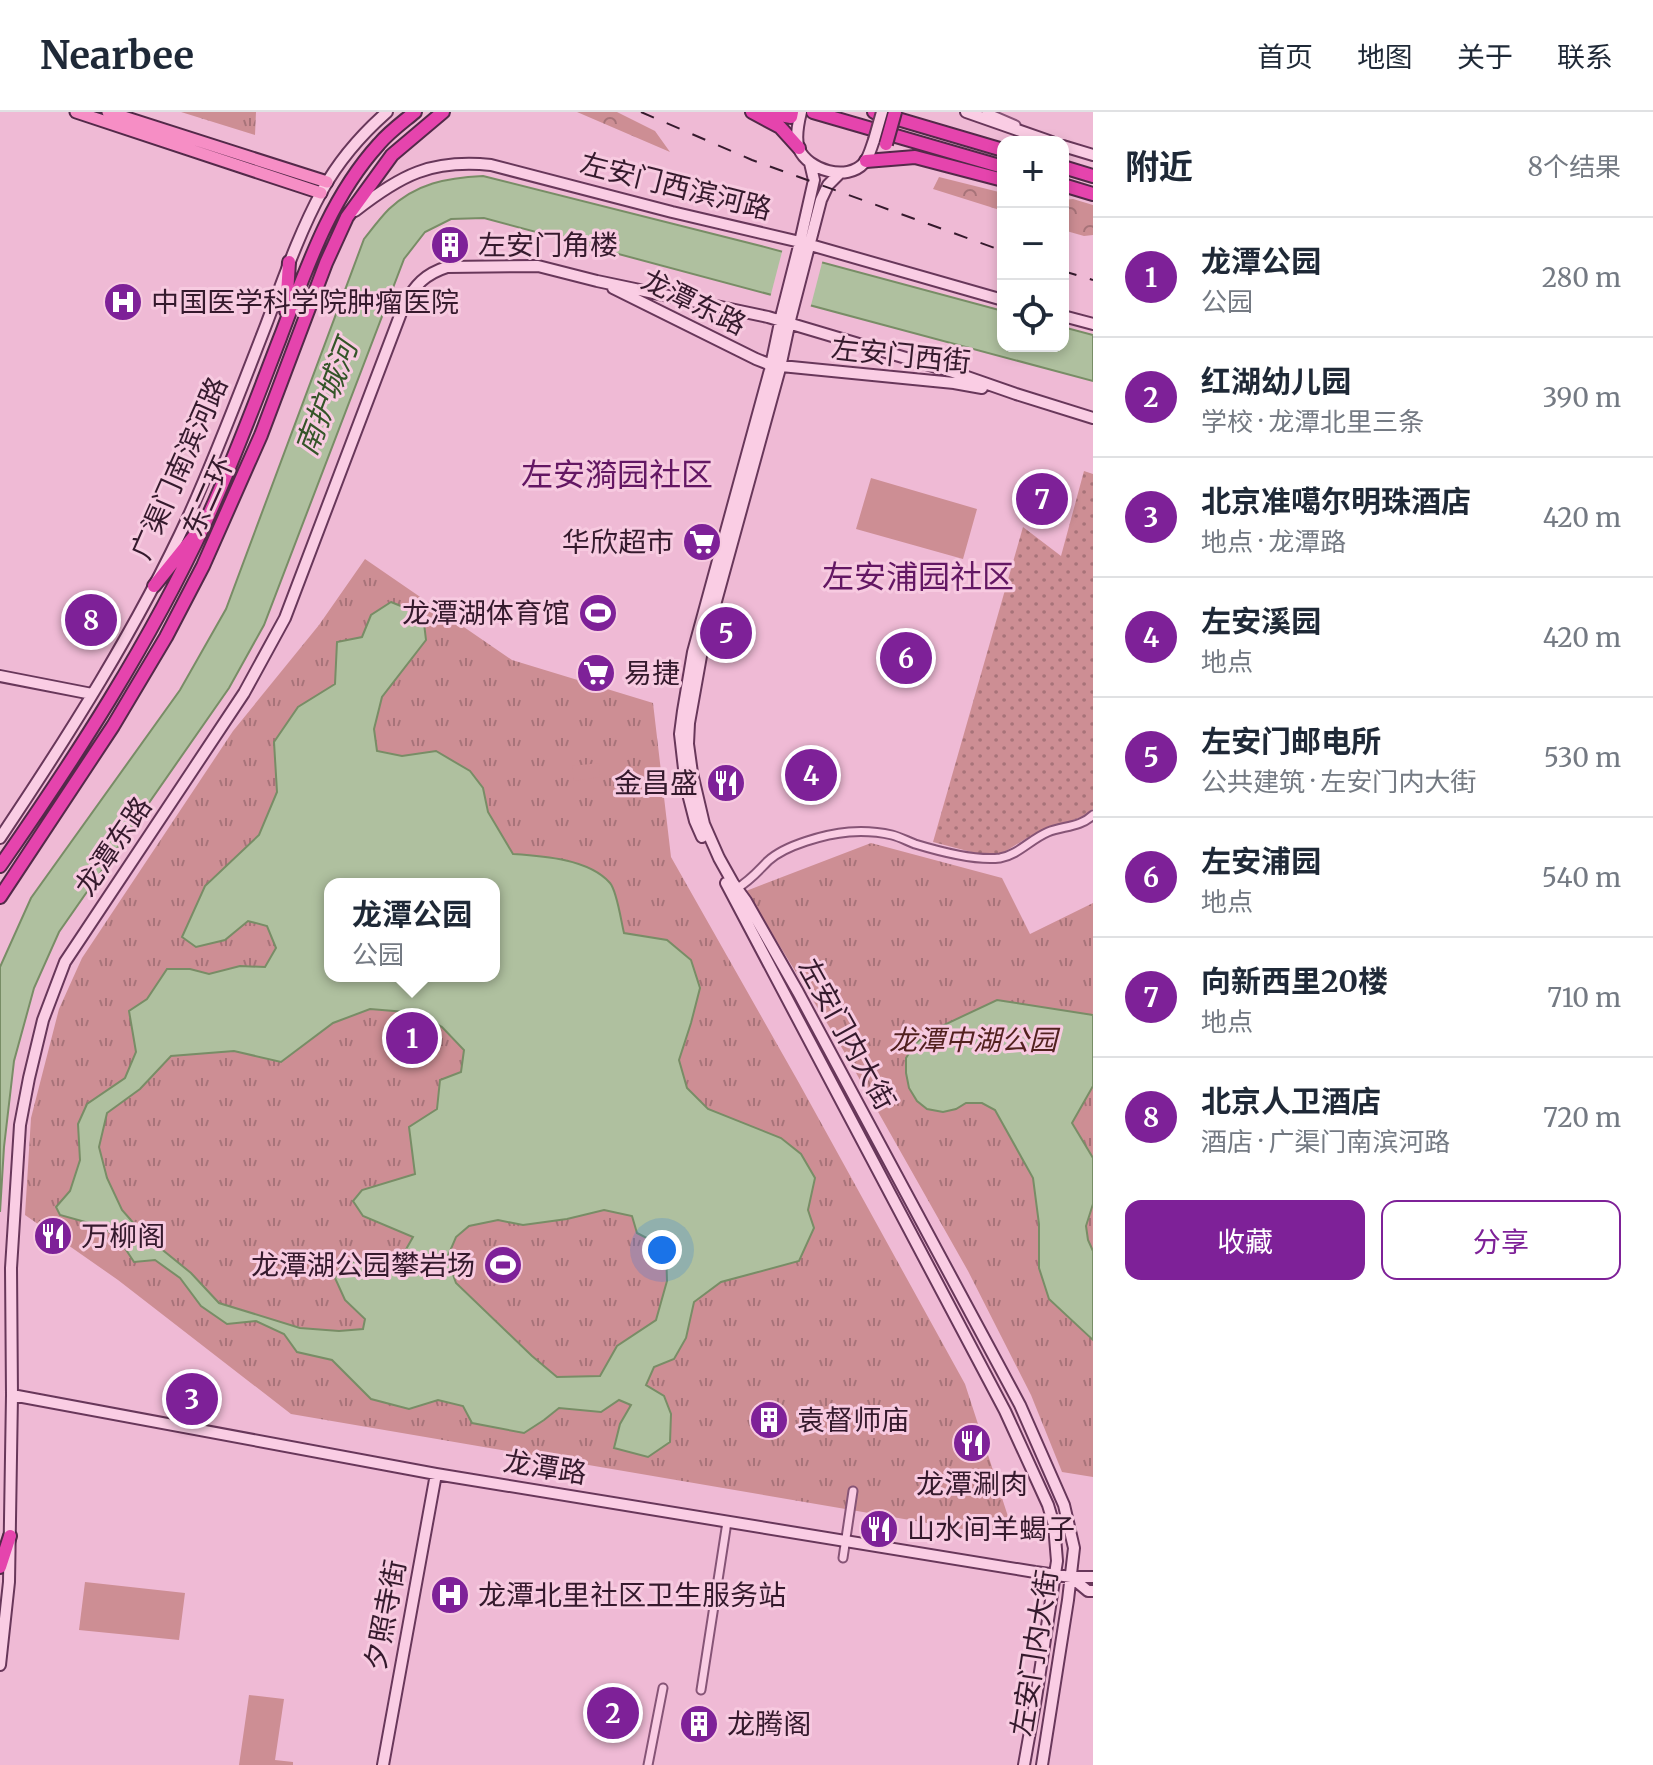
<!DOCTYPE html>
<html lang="zh">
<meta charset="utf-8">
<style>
body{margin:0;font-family:Merriweather,"Noto Sans SC",serif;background:#f2f2f3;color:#1f2937}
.controls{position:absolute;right:24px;top:24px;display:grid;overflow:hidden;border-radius:16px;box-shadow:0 4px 12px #0003}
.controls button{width:72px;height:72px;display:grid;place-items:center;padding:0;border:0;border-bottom:2px solid #e0e1e3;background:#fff;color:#1f2937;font:40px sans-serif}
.you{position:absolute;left:662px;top:1138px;width:28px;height:28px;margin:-20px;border:6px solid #fff;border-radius:50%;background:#1a73e8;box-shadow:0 0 0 12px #1a73e833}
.badge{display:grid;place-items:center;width:52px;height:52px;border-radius:50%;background:#7e2198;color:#fff;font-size:26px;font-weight:700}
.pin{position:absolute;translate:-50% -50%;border:4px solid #fff;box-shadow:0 2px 8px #0006}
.popup{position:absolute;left:324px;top:766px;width:176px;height:104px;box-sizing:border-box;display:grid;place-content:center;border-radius:16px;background:#fff;filter:drop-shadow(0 2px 6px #0005);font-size:26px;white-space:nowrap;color:#747a83}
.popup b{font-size:30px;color:#1f2937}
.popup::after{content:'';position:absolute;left:50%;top:100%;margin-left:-16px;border:16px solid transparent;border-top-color:#fff}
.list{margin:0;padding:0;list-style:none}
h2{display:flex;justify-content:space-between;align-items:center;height:104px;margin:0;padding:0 32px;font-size:34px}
h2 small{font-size:26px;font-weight:400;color:#747a83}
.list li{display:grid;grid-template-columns:52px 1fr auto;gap:24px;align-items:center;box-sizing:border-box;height:120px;padding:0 32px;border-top:2px solid #e0e1e3}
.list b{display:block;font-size:30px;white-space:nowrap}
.list p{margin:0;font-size:26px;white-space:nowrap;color:#747a83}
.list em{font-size:26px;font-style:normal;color:#747a83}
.actions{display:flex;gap:16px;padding:24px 32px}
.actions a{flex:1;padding:18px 0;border:2px solid #7e2198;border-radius:16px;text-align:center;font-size:28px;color:#7e2198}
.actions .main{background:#7e2198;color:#fff}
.icon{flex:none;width:44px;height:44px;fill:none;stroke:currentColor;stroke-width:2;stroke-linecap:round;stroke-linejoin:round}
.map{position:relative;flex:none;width:1093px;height:1653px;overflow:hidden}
header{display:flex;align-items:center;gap:48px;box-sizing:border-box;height:112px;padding:0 40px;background:#fff;border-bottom:2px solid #e0e1e3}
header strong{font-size:38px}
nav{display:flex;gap:44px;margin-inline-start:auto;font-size:28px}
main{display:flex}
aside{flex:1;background:#fff}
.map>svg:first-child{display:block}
</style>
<header>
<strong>Nearbee</strong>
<nav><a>首页</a><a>地图</a><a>关于</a><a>联系</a></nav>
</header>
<main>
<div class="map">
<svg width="1093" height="1653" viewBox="0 0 1093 1653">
<defs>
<pattern id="grass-tufts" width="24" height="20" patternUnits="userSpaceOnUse" patternTransform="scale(2)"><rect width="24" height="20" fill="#cd8e94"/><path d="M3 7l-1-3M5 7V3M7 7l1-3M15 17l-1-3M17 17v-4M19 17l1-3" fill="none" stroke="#a77379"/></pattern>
<pattern id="forest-crowns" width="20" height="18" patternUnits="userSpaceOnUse" patternTransform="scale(2)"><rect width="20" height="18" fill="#cd8e94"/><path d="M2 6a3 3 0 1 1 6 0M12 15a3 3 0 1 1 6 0" fill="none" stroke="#a77379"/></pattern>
<pattern id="garden-dots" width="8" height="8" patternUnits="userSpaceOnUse" patternTransform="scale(2)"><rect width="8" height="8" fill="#cd8e94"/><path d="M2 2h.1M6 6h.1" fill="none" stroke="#a77379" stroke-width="1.8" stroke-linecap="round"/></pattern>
</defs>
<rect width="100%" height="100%" fill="#efbad5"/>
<path fill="url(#grass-tufts)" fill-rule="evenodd" d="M181 0H256L255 23Z
M365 447 512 548 653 591 671 745 799 971 965 1272 1015 1426 291 1302 118 1168 25 1103 31 1006 59 897 82 846 233 619 319 513ZM330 772H494V864H330Z
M871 731 1002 766 1030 822 1093 791V1365L1062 1360 1031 1283 968 1159 838 929 746 779Z"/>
<path fill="url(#forest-crowns)" d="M577 0H617L655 19 670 40Z
M939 65 1003 81V99L933 77Z
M1073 87 1093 93V123L1084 124 1063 118V88Z"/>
<path fill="url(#garden-dots)" d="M1084 359 1093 362V697L1089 702 1027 726 1001 742H979L933 730 1023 415 1061 444Z"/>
<path fill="#cd8e94" d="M871 366 977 397 963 447 856 417Z
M599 651 600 665 574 669 572 654Z
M85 1470 185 1481 179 1528 79 1518Z
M249 1583 284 1587 275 1648 293 1650V1653H239Z"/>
<path fill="#afc09f" stroke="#788d66" stroke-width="2" fill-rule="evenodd" d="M483 64 761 134 1003 199V234H1063V215L1093 223V269L484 106 451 107 425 120 404 147 264 513 229 576 59 820 34 876 14 949 4 1035 0 1100V855L31 786 180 578 226 497 364 127C372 117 380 106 389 97 417 71 446 66 483 64Z
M391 490 423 503 426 528 382 585 374 617 377 639 402 644 436 639 470 659 483 676 488 700 513 742C543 744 589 747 610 771 617 779 621 809 624 821L667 828 691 848 700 876 691 911 679 948 687 976 708 997 781 1026 801 1042 815 1066 808 1098 814 1116 799 1149 721 1170 694 1190 686 1226 674 1247 654 1255 646 1273 664 1284 671 1302 670 1330 648 1345 614 1336 620 1312 631 1293 619 1288 601 1300 559 1296 544 1308 524 1321 472 1311 463 1294 438 1288 409 1297 371 1287 332 1248 297 1240 284 1222 256 1209 227 1212 201 1194 180 1166 155 1148 134 1150 117 1124 96 1113 60 1103 56 1095 70 1079 80 1048 78 1012 87 992 125 966 136 940 129 899 147 887 167 857H190L209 862 240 854 265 855 276 836 267 814 248 809 225 828 196 835 182 825 205 774 259 723 277 680 274 630 298 595 335 572 337 530 362 525 371 503ZM494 772V864H330V772ZM370 897 418 901 442 915 464 938 461 960 440 968 437 997 409 1015 415 1062 362 1078 353 1089 363 1104 413 1125 400 1148 396 1162 372 1153 344 1148 335 1166 345 1188 365 1207 363 1217 339 1219 300 1216 219 1191 191 1161 143 1122 122 1098 107 1066 99 1035 107 1001 140 977 171 944 234 939 281 950 333 911ZM604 1098 632 1104 637 1121 666 1136 667 1169 656 1208 617 1234 600 1264 557 1265 532 1244 456 1171 447 1146 456 1125 469 1114 498 1108 523 1113 567 1107Z
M997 888 1093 903V974L1072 1011 1093 1046V1092L1086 1114 1088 1128 1093 1139V1228L1049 1187 1039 1156V1112L1033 1066 995 998 982 991H966L956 997 943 1000 927 997 917 989 909 976 906 961V946L915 932 927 921Z"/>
<path fill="#efbad5" d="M783 136 823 147 810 197 770 186Z"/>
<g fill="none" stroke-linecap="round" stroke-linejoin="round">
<g stroke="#865476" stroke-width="11">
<path id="street" d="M986 0 1016 13
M736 777C751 768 757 760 768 749 785 733 826 722 849 720 862 719 879 720 892 723 900 725 907 729 915 732 938 739 976 749 1000 746 1018 743 1031 727 1048 720 1063 714 1081 715 1093 703
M843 1446 853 1379
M701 1578 727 1410
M648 1653 663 1576"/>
</g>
<g stroke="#68375a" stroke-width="14">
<path id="secondary" d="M801 0C798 12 795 26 799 37 808 58 847 70 864 51 869 45 871 36 874 28
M966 0 1052 30
M1063 34 1093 43
M840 61 828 73 821 88 791 204 779 260 701 544 689 611 688 632 692 661 704 712 719 746 733 771 746 789 798 880 1020 1293 1064 1393 1074 1436 1068 1488 1042 1653
M355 99C401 63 431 47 491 53L672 100 800 130 1003 188
M613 176 756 247 771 253 954 271 982 276
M1063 204 1093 212
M0 564 92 582
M702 725 695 709 686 674 680 622 683 599 693 540 770 258 782 201 800 130 814 68 810 51
M0 726C69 623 137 516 189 403 217 341 241 277 266 213 283 168 299 121 322 79 338 50 362 22 387 0
M726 771 1005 1299 1048 1393 1054 1413 1057 1449 1036 1586 1024 1653
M12 1283 436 1362 1035 1460 1071 1465H1093
M1071 1465 1088 1479H1093
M0 1553 9 1470 12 1283 11 1156 20 1013 29 966 43 908 65 850 244 581 285 506 404 193C415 173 425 162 447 155L538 154 597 169 768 205 953 260 1016 282 1093 306
M383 1653 436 1362"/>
</g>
<g stroke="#532949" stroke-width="15">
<path id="primary" d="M76 0 321 81
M108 0 327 70"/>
</g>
<g stroke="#532949" stroke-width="16">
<path id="highway" d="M752 0 780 15 799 36
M764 0 791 5 792 0
M813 0 1003 55
M874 0 1003 38
M866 49 915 45 1003 68
M1063 55 1093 64
M1063 73 1093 82
M286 199 289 150
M154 474 195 423
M0 754C76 645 149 532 205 411 233 351 256 288 280 226 306 158 329 87 379 32 389 20 403 10 415 0
M0 785 113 614 166 525 203 454 261 323 326 151 347 105 392 43 443 0
M0 1455 10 1424"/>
</g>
<use href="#street" stroke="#facde4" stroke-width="7"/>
<use href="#secondary" stroke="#facde4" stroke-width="10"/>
<use href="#primary" stroke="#f68ec5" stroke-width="11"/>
<use href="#highway" stroke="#e544ad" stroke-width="12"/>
<path stroke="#351a2d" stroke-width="2" stroke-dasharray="14 14" stroke-linecap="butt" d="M641 0 752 48 1003 139
M1063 159 1093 168"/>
<g stroke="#68375a" stroke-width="14" stroke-linecap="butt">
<path id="secondary-bridge" d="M874 28 882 0"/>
</g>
<g stroke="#532949" stroke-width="16" stroke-linecap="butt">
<path id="highway-bridge" d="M886 32 895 0"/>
</g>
<use href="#secondary-bridge" stroke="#facde4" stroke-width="10"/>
<use href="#highway-bridge" stroke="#e544ad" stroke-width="12"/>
</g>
<defs>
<g id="building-disc" transform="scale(2)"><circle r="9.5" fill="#7e2198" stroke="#f7cae0"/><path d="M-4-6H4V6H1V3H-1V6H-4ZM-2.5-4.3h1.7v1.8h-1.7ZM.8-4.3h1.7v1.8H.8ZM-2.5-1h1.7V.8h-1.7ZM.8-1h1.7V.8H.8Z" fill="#fff"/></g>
<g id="hospital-disc" transform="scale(2)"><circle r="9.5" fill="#7e2198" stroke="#f7cae0"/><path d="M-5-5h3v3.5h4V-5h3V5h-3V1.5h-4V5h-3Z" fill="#fff"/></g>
<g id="supermarket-disc" transform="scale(2)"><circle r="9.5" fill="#7e2198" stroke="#f7cae0"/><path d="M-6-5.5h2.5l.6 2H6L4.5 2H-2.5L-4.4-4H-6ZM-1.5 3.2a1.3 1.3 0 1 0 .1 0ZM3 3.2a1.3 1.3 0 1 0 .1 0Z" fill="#fff"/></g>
<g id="stadium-disc" transform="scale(2)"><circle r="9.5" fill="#7e2198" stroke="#f7cae0"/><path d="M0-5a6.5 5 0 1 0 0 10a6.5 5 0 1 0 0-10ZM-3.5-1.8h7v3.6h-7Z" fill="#fff"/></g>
<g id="restaurant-disc" transform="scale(2)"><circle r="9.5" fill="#7e2198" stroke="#f7cae0"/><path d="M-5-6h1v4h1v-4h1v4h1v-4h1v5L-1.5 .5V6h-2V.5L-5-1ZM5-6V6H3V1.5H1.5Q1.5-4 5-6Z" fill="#fff"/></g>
</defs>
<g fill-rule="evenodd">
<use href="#building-disc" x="450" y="133"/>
<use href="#hospital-disc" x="123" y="190"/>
<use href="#supermarket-disc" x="702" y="430"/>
<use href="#stadium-disc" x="598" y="501"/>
<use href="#supermarket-disc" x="596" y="561"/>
<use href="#restaurant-disc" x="726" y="671"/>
<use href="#restaurant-disc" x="53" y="1124"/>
<use href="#stadium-disc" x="503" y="1153"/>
<use href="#building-disc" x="769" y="1308"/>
<use href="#restaurant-disc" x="972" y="1331"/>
<use href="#restaurant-disc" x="879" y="1417"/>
<use href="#hospital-disc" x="450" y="1483"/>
<use href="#building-disc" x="699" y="1612"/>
</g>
<g text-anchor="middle" stroke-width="6" stroke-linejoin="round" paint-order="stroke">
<g font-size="28" fill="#351a2d" stroke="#f7cae0">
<text transform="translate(676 74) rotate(14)" y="10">左安门西滨河路</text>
<text transform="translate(694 190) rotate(26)" y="10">龙潭东路</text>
<text transform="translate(901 243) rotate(6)" y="10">左安门西街</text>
<text transform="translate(179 356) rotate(-66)" y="10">广渠门南滨河路</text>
<text transform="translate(208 384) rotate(-66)" y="10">东二环</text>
<text transform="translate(113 734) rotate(-56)" y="10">龙潭东路</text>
<text transform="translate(847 922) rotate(61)" y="10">左安门内大街</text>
<text transform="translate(545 1355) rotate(9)" y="10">龙潭路</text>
<text transform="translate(385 1503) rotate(-79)" y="10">夕照寺街</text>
<text transform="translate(1034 1541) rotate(-81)" y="10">左安门内大街</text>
</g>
<g font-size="28" fill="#351a2d" stroke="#f7cae0" text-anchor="start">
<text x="478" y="143">左安门角楼</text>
<text x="151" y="200">中国医学科学院肿瘤医院</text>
<text x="674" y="440" text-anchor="end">华欣超市</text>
<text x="570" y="511" text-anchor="end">龙潭湖体育馆</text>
<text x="624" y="571">易捷</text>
<text x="698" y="681" text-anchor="end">金昌盛</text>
<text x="81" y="1134">万柳阁</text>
<text x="475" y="1163" text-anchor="end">龙潭湖公园攀岩场</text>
<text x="797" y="1318">袁督师庙</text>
<text x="972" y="1382" text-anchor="middle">龙潭涮肉</text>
<text x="907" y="1427">山水间羊蝎子</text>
<text x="478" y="1493">龙潭北里社区卫生服务站</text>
<text x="727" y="1622">龙腾阁</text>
</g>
<g font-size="28" font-style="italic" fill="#52211f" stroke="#f7cae0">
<text x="973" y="938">龙潭中湖公园</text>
</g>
<g font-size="30" font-style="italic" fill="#345528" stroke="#f7cae0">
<text transform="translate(327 286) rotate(-69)" y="10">南护城河</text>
</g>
<g font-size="32" fill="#631763" stroke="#f7cae0">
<text x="617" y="374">左安漪园社区</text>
<text x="918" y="476">左安浦园社区</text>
</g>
</g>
</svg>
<div class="controls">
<button>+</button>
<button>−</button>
<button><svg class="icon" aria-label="locate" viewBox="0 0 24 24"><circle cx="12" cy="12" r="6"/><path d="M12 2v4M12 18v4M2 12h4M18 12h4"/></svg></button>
</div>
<div class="you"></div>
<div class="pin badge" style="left:412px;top:926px">1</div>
<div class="popup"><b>龙潭公园</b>公园</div>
<div class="pin badge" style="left:613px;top:1601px">2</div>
<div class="pin badge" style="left:192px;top:1287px">3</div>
<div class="pin badge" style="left:811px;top:663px">4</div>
<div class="pin badge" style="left:726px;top:521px">5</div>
<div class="pin badge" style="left:906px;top:546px">6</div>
<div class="pin badge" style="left:1042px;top:387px">7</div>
<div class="pin badge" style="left:91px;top:508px">8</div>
</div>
<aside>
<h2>附近<small>8个结果</small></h2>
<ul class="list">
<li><span class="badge">1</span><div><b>龙潭公园</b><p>公园</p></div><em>280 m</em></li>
<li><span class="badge">2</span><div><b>红湖幼儿园</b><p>学校 · 龙潭北里三条</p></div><em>390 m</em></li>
<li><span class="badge">3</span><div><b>北京准噶尔明珠酒店</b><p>地点 · 龙潭路</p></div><em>420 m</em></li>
<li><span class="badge">4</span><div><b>左安溪园</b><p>地点</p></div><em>420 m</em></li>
<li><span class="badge">5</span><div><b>左安门邮电所</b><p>公共建筑 · 左安门内大街</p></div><em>530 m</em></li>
<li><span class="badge">6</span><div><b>左安浦园</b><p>地点</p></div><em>540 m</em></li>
<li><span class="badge">7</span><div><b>向新西里20楼</b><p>地点</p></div><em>710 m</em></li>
<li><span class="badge">8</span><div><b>北京人卫酒店</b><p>酒店 · 广渠门南滨河路</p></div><em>720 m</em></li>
</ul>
<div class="actions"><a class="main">收藏</a><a>分享</a></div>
</aside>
</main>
